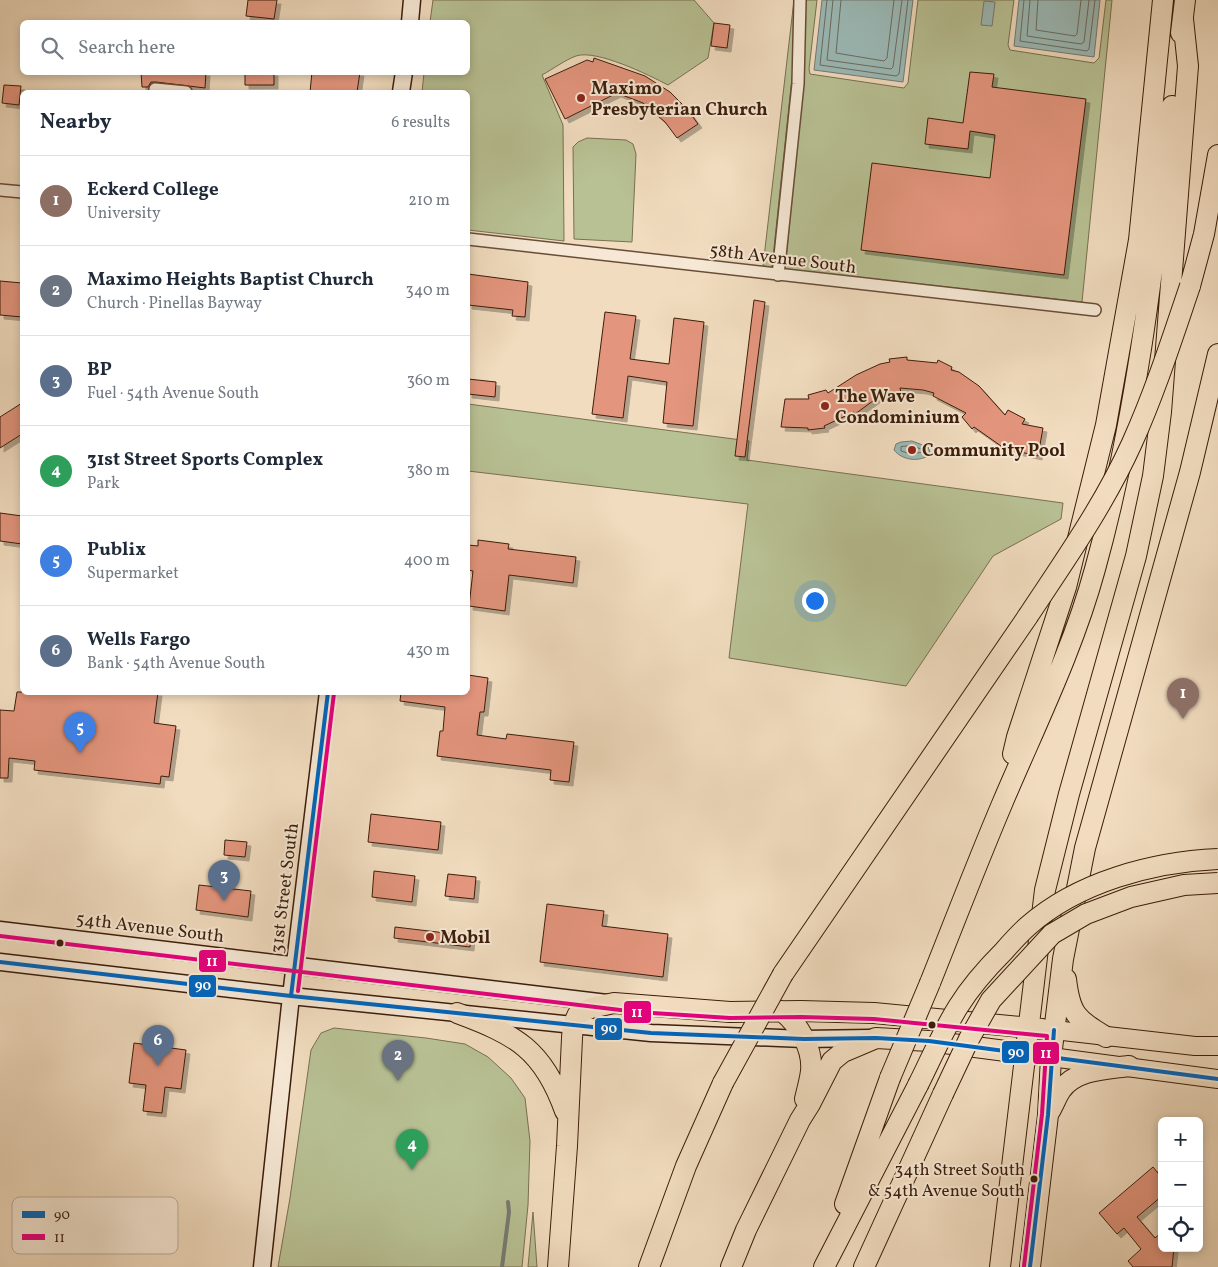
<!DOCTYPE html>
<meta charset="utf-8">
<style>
body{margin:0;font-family:Vollkorn,serif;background:#f6f6f7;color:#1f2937}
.controls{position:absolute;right:15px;bottom:15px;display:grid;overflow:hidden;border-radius:8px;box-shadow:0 2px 8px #0003}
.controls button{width:45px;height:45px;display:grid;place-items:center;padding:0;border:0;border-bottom:1px solid #e0e1e3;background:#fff;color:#1f2937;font:25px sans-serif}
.you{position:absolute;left:814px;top:600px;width:18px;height:18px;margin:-12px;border:4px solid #fff;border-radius:50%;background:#1a73e8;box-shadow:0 0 0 8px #1a73e833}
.badge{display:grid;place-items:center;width:32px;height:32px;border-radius:50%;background:#8f2418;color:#fff;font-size:16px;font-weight:700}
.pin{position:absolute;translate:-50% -41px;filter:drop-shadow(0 1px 2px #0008)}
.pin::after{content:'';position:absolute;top:26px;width:18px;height:15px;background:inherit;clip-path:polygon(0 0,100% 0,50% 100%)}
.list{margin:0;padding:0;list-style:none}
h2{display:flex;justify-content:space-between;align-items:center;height:65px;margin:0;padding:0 20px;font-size:21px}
h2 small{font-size:16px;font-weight:400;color:#747a83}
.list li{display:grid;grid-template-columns:32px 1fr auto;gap:15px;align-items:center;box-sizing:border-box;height:90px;padding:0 20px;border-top:1px solid #e0e1e3}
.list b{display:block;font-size:19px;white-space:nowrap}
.list p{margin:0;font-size:16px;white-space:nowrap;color:#747a83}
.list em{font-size:16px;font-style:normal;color:#747a83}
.icon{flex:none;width:28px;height:28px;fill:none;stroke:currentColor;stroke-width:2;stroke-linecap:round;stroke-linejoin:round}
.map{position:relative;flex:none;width:1218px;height:1267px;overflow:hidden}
.search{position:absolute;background:#fff;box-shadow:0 2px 8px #0003;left:20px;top:20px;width:450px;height:55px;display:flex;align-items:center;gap:12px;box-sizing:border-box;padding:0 18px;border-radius:8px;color:#747a83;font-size:19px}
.panel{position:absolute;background:#fff;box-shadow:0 2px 8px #0003;left:20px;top:90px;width:450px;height:605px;border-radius:8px}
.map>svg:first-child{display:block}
</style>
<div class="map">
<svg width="1218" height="1267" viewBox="0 0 1218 1267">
<defs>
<filter id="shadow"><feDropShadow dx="4" dy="4" stdDeviation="0" flood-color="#0004"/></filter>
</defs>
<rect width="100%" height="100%" fill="#f1dcbf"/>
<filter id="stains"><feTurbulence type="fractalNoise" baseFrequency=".004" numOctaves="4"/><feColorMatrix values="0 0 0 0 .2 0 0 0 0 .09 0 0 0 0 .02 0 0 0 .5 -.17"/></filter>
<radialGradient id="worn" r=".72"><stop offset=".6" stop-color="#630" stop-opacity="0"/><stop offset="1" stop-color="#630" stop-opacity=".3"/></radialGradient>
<path fill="#b8c194" stroke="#7a6f4f" d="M433 0H694L714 23 708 58 668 85C649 75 596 49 576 56 565 60 553 69 542 75L563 125 564 241 468 230V92H422L424 73 468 72V22H430Z
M794 0H817L809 69 810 74 904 88 908 83 918 0H1014L1008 45 1010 50 1094 63 1099 58 1106 0H1112L1082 302 785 269 804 78 792 77 772 267 763 266Z
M587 138 626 140 633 144 636 154 632 242 574 239 573 147 578 142Z
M468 404 749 441 747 460 1063 503 1061 519 993 556 906 686 729 658 748 504 468 471Z
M334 1028 426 1038 465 1044 488 1057 511 1078 525 1098 530 1141 528 1205 522 1267H278L290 1198 311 1050 321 1033Z
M533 1212 537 1267H528Z"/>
<path fill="#9bbab7" stroke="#757b72" d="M822 0H913L903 82 814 70Z
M1019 0H1100L1094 57 1014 46Z
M984 1 995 2 992 26 981 25Z
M912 441 928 447 930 452 928 456C917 462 902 460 894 450L896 444 901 442Z"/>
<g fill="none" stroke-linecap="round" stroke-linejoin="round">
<path stroke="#6c6c60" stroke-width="1" d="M827 0 820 65 896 76 899 74 908 0
M833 0 827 60 891 69 893 67 902 0
M841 0 836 53 884 61 887 58 894 0
M1024 0 1020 41 1087 51 1089 49 1095 0
M1030 0 1027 36 1081 44 1084 42 1089 0
M1038 0 1036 30 1075 36 1077 34 1081 0
M907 446 916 447 923 450V452L911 454 901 451V447Z"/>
<path stroke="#757b72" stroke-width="4" d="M502 1267 509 1212 508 1202"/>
</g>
<path fill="#e3957d" stroke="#3c1d0a" filter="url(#shadow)" d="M248 0H277L274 19 246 16Z
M714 23 730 25 727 48 711 46Z
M594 58 645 76 670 92 687 109 698 124 677 138 665 122 643 103 617 93 565 119 545 79 587 60 593 62Z
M141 72H206L205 88 156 82H151L148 87H142Z
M245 72H274V85H245Z
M312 72H360L357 92H310Z
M970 72 994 74 992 87 1086 99 1064 275 861 250 872 163 990 178 995 135 970 131 968 149 925 144 928 118 963 123Z
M4 85 21 86 19 105 2 103Z
M468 274 528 282 525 317 512 316 513 310 468 305Z
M0 281 22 283V317L0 315Z
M754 300 765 302 745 457 735 456Z
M605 312 636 316 630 359 669 364 674 318 704 322 693 426 663 423 667 382 628 376 623 418 592 414Z
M907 357V360L937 363 938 360 952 367 951 370 959 372 979 386 1005 415 1008 410 1025 419 1022 424 1043 428 1038 456 1016 451 1014 456 1000 449 1001 446 974 427 972 429 962 417 966 413 933 396 934 393 923 390 900 388 901 393 886 397 884 393 855 414 854 412 824 426 825 428 808 430V428L781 427 785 399H809L808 395 826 390 828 393 856 375 880 364 890 362 889 359Z
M468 379 496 382 495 397 468 394Z
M22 403V434L0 448V417Z
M0 513 22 516V544L0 541Z
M478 540 509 544 508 549 576 557 573 583 509 575 505 611 469 606 473 571 468 570V545L478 546Z
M468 675 488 678 484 712H480L477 735 506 739 507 734 574 742 569 782 550 780 551 770 437 756 440 731H443L445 707 400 701 401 692H468Z
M17 692H158L154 723 176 726 169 777 161 776 160 784 34 770 35 761 9 758 8 778H0V710L14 711Z
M371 814 441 822 438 850 368 842Z
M225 840 247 842 245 857 224 855Z
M374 871 415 876 412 902 372 897Z
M448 874 476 877 474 899 445 896Z
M199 885 251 891 248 917 196 910Z
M547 904 604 911 602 926 668 934 663 977 540 962Z
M395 927 471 936 470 947 394 938Z
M134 1043 186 1050 181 1089 165 1087 162 1113 143 1111 146 1085 129 1083Z
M1153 1167 1162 1178V1196L1137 1217 1155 1238 1162 1232V1248H1174L1172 1267H1133L1128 1261 1141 1249 1124 1228 1117 1234 1099 1213Z"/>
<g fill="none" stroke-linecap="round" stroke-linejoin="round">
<g stroke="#694d37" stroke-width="14">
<path id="street" d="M155 89 186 92
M0 190 22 192
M468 239 1095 310
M778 275 798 84 800 0"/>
</g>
<g stroke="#3c1d0a" stroke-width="19">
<path id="secondary" d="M410 22 412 0
M401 92 404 72
M0 930 607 1003
M0 962 291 996 651 1033 804 1039 871 1038
M262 1267 291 996 328 692"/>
</g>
<g stroke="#3c1d0a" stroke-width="20">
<path id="primary" d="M1054 1030 1195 1046H1218
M1051 1057 1218 1079"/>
</g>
<g stroke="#3c1d0a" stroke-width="22">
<path id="highway" d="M1181 33 1185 0
M1190 286 1204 234 1218 155
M1013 754 1017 737 1066 587 1106 425 1139 240 1163 0
M783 974 1028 616
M1066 979C1070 1015 1077 1019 1106 1037
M930 983C954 923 977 863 1002 804 1035 726 1073 650 1095 569 1137 418 1154 261 1172 106
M782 1011C799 1025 813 1048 811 1071 810 1080 807 1090 805 1099
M457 1013C516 1035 543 1049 565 1111
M1050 1111C1054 1104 1057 1096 1061 1090 1076 1069 1107 1069 1129 1066
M845 1204 890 1078
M558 1267 567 1146 572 1038 573 1025 578 1014 591 1008 614 1003 730 1012 801 1011 874 1013 1042 1029
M649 1267 686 1166 723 1083
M731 1267 746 1230 800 1120 810 1104 832 1061 843 1052 876 1038 929 1041 1036 1055
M824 1267 918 1085
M864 1267 943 1094
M1000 1267 1045 890 1069 794 1136 556 1153 476 1161 412 1188 66 1183 19
M1030 1267 1048 1115 1051 1057 1063 959 1085 848 1190 472 1218 354"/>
</g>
<use href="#street" stroke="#f6e8d5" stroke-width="11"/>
<use href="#secondary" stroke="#f6e8d5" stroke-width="16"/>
<use href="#primary" stroke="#f1dcbf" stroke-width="18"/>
<use href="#highway" stroke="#f1dcbf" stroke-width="20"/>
<g stroke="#3c1d0a" stroke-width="22" stroke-linecap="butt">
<path id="highway-bridge" d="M1028 616C1065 560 1104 505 1132 443 1155 392 1172 339 1190 286
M890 1078 930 983
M723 1083 783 974
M918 1085C931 1059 943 1031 958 1007 971 986 987 968 1004 951 1011 943 1019 934 1028 926 1078 882 1152 862 1218 859
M943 1094 969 1039 991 1000 1052 934 1086 914 1131 897 1184 885 1218 883"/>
</g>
<use href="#highway-bridge" stroke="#f1dcbf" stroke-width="20"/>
<g stroke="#f6e8d5" stroke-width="8">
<path id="bus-1" d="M0 962 291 996 651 1033 804 1039 876 1038 929 1041 1218 1079
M291 996 328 692
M1030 1267 1048 1115 1054 1030"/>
</g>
<g stroke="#f6e8d5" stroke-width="8">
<path id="bus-2" d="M0 936 637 1012 730 1018 801 1017 874 1019 1047 1036 1042 1114 1024 1266
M298 991 334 693"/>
</g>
<use href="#bus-1" stroke="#0065bd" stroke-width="4"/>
<use href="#bus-2" stroke="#e5007d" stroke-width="4"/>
</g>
<g fill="#8f2418" stroke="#f6e8d5" stroke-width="2">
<circle cx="581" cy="98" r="5"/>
<circle cx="825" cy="406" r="5"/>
<circle cx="912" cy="450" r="5"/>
<circle cx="430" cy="937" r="5"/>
</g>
<g fill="#3c1d0a" stroke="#f6e8d5" stroke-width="2">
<circle cx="60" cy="943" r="4.5"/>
<circle cx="932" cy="1025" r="4.5"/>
<circle cx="1034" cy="1179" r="4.5"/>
</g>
<g text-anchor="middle" stroke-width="4" stroke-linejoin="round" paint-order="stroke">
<g font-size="17" fill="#3c1d0a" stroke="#f6e8d5" text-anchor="end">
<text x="1025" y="1175">34th Street South<tspan x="1025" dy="21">&amp; 54th Avenue South</tspan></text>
</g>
<g font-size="18" font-weight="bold" fill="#3c1d0a" stroke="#f6e8d5" text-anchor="start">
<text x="591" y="94">Maximo<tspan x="591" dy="21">Presbyterian Church</tspan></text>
<text x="835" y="402">The Wave<tspan x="835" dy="21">Condominium</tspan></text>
<text x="922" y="456">Community Pool</text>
<text x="440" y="943">Mobil</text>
</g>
<g font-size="18" fill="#3c1d0a" stroke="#f6e8d5">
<text transform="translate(783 258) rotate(7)" y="6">58th Avenue South</text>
<text transform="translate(284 888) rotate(-83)" y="6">31st Street South</text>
<text transform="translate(150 927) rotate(7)" y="6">54th Avenue South</text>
</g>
</g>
<rect x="12" y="1197" width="166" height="57" rx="8" fill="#f6e8d5" stroke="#beab98" stroke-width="1"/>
<rect x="22" y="1211" width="23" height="7" fill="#0065bd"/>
<rect x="22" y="1234" width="23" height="6" fill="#e5007d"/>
<g font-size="14" fill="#3c1d0a">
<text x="54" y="1219">90</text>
<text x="54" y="1242">11</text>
</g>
<g stroke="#f6e8d5" stroke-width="2">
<rect x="198" y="949" width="29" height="24" rx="5" fill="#e5007d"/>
<rect x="188" y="974" width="29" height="24" rx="5" fill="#0065bd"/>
<rect x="623" y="1000" width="29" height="24" rx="5" fill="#e5007d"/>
<rect x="594" y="1017" width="29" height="24" rx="5" fill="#0065bd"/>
<rect x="1001" y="1040" width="29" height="24" rx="5" fill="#0065bd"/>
<rect x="1032" y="1041" width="28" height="24" rx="5" fill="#e5007d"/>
</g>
<g font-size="14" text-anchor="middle" font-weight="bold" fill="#fff">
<text x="212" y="966">11</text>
<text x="203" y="990">90</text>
<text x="637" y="1017">11</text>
<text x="609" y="1033">90</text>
<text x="1016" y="1057">90</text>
<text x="1046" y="1058">11</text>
</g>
<rect width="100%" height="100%" filter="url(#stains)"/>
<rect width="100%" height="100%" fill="url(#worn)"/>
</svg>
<div class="controls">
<button>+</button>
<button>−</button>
<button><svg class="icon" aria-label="locate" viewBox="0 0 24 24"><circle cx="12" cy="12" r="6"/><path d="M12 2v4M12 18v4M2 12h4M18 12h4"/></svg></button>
</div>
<div class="you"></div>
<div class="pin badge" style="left:1183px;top:719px;background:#8d6e63">1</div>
<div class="pin badge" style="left:398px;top:1081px;background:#6b7280">2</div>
<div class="pin badge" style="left:224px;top:901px;background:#5c6f8a">3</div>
<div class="pin badge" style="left:412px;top:1170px;background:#2e9e5b">4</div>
<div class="pin badge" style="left:80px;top:753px;background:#3f7fe0">5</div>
<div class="pin badge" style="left:158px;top:1066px;background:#5c6f8a">6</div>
<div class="search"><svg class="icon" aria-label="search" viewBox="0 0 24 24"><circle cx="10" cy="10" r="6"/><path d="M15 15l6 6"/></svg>Search here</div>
<section class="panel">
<h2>Nearby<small>6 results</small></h2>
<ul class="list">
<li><span class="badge" style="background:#8d6e63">1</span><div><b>Eckerd College</b><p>University</p></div><em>210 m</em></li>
<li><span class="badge" style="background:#6b7280">2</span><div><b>Maximo Heights Baptist Church</b><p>Church · Pinellas Bayway</p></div><em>340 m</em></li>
<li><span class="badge" style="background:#5c6f8a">3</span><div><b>BP</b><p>Fuel · 54th Avenue South</p></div><em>360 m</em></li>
<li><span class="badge" style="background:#2e9e5b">4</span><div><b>31st Street Sports Complex</b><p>Park</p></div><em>380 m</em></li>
<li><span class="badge" style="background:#3f7fe0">5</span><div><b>Publix</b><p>Supermarket</p></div><em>400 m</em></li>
<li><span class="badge" style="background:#5c6f8a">6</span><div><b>Wells Fargo</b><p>Bank · 54th Avenue South</p></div><em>430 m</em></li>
</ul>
</section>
</div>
